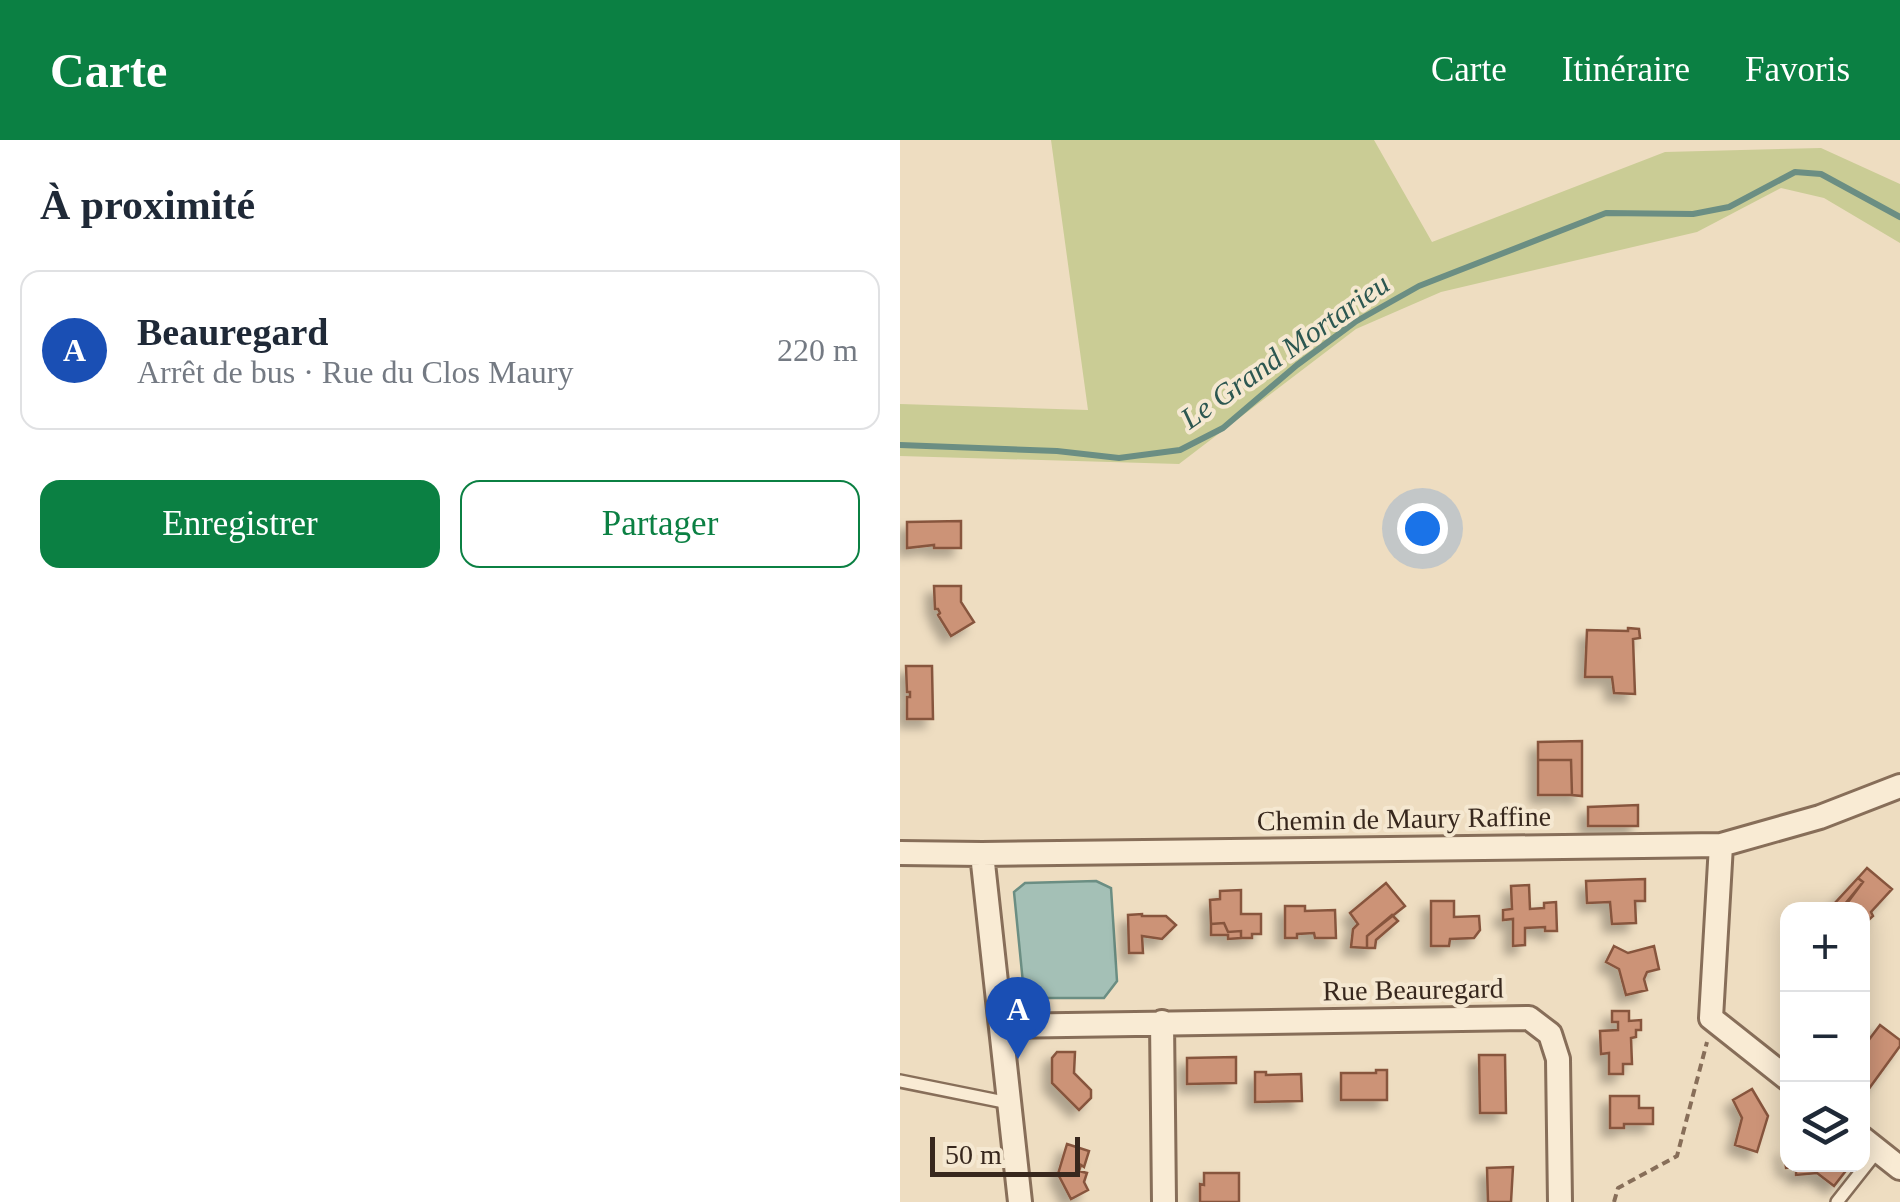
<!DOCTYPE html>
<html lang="fr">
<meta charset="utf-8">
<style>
body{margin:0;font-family:Georgia,serif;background:#f6f6f7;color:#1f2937}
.controls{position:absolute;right:30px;bottom:30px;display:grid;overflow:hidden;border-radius:20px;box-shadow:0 5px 25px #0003}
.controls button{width:90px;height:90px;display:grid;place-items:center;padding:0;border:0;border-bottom:2px solid #e0e1e3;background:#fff;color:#1f2937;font:50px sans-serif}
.scale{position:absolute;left:30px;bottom:25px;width:150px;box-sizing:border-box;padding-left:10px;border:5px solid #37271d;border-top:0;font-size:28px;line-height:35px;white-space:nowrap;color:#37271d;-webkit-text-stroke:8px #f5e8d1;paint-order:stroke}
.you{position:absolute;left:522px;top:388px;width:35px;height:35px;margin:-25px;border:8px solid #fff;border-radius:50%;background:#1a73e8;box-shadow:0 0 0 15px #1a73e833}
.badge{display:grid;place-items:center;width:65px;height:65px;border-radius:50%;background:#0b8043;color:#fff;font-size:32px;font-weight:700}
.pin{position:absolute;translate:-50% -82px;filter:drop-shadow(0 2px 5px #0008)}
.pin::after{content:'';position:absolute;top:52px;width:35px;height:30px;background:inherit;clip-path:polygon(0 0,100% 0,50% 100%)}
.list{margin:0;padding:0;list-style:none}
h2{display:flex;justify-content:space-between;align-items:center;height:130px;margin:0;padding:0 40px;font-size:42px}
h2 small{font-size:32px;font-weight:400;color:#747a83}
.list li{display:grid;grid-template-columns:65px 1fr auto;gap:30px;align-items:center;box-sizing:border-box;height:160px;margin:0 20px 20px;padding:0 20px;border:2px solid #e0e1e3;border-radius:20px}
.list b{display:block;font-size:38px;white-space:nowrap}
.list p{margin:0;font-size:32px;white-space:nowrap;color:#747a83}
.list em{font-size:32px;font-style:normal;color:#747a83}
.actions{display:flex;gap:20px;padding:30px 40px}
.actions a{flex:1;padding:22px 0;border:2px solid #0b8043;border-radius:20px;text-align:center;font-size:35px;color:#0b8043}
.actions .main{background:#0b8043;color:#fff}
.icon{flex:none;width:55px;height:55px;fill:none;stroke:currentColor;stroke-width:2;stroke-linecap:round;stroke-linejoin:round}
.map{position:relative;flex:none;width:1000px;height:1062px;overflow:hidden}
header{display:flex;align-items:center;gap:60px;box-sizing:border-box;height:140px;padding:0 50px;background:#0b8043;color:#fff}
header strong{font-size:48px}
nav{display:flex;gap:55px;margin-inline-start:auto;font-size:35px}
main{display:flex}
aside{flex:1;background:#fff}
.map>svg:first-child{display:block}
</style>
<header>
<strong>Carte</strong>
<nav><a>Carte</a><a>Itinéraire</a><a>Favoris</a></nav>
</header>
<main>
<aside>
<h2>À proximité<small></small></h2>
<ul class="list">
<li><span class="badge" style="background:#1a4fb4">A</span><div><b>Beauregard</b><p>Arrêt de bus · Rue du Clos Maury</p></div><em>220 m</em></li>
</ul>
<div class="actions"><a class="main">Enregistrer</a><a>Partager</a></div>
</aside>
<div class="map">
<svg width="1000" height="1062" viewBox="0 0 1000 1062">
<defs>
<filter id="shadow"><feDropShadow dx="-8" dy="8" stdDeviation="5" flood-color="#0004"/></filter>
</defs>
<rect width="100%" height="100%" fill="#eeddc1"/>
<path fill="#cacc95" d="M151 0H474L532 102 765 12 921 8 1000 44V103L924 58 881 48 797 92 541 152 456 189 279 324 0 316V264L188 270Z"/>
<path fill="#a4c0b6" stroke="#6b8e83" stroke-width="2.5" d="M196 741 211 748 217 841 204 858H136L123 843 114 752 125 743Z"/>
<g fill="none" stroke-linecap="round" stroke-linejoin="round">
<path stroke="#6b8e83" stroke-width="6" d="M0 305 157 311 219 318 280 310 323 288 397 225 455 182 519 146 706 73 793 74 829 67 895 32 921 34 1000 77"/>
</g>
<path fill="#cc9377" stroke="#87553e" stroke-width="2.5" filter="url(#shadow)" d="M61 381V408H34V405L7 408V382Z
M34 446H61V462L74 482 51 496 38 475 40 473 38 469H35Z
M728 488 739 489 740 498 733 499 735 554 714 553 712 537H685L687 490 728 491Z
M6 526H32L33 579H7V557H10V552H7Z
M682 601V656L672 655 671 620H638V602Z
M638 620H671L672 655H638Z
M738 665V686H688V667Z
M967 728 992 749 971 772 973 776 962 786V770H942L963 742 958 738Z
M958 738 963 742 940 770 934 764Z
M745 739V761H735L736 783 712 784 710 762 687 763 686 741Z
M486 743 505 766 467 796V808L451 807 453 789 458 784 450 773Z
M629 745 630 769 644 768V763L656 762 657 791H645V787L625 788V805L613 806V779L603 780V770L612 769 611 746Z
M341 750V774H361V794H352V798H341V791L328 792 324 783 311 784 310 760 320 759V751Z
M531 761H554V777L579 776 580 790 574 798 550 799 549 806H531Z
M385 766H405V771L435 770 436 798H415L414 793 397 794V798H385Z
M242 774V776H266L276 785 262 799 242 796 243 813H229L228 775Z
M492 775 498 781 476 800 475 808H467V796Z
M324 783 328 792 341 791V798L328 799V795H311V784Z
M714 806 728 813 754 806 759 829 747 832 744 839 747 850 726 855 719 829 706 822Z
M712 871H729V881L741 880V890H736V897L731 898 732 924H723V934H709V913L701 914 700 891 718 890V882H712Z
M980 885 1000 900V906L968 950 962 946V909Z
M157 912H175L174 933 191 950V958L179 970 152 943V918Z
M579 915H605L606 973H580Z
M336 917V943L287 944V918Z
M476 930H487V960H441V933H476Z
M355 932H366V935L401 934 402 961 355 962Z
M852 949 868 976 857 1012 835 1005 842 978 833 960Z
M710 956H739V968H753V984H724V988H710Z
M167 1004 189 1011 184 1027 181 1025 179 1031 187 1033 184 1042 188 1050 171 1059 158 1034Z
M884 1009H888V1024H944L948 1028 934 1046 917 1033 896 1035V1027L886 1028Z
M613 1027 611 1062H588L587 1028Z
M304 1033H339V1062H300V1044L304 1045Z"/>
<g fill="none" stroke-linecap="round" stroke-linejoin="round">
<g stroke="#876e59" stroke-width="16">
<path id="service" d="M0 941 109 963
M937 1062 978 1010"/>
</g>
<g stroke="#876e59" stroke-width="28">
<path id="minor" d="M821 705 811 878 888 939
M0 713 82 714 821 705 920 677 1000 646
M82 714 120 1062
M262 882 264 1062
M102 886 629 878 650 894 658 919 660 1062
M962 998 1000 1028"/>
</g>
<path stroke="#876e59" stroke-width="4" stroke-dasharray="8 5" stroke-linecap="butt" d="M714 1062 718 1048 777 1016 807 902"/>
<use href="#service" stroke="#f9ebd4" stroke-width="11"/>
<use href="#minor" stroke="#f9ebd4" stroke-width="22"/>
</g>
<g text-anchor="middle" stroke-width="8" stroke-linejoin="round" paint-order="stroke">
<g font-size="28" fill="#37271d" stroke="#f5e8d1">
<text transform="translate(504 678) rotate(-1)" y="10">Chemin de Maury Raffine</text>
<text transform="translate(513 849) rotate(-1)" y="10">Rue Beauregard</text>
</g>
<g font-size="30" font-style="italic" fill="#2c5751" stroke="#f5e8d1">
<text transform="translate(385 211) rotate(-35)" y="10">Le Grand Mortarieu</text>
</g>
</g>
</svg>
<div class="controls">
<button>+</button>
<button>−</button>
<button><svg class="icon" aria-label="layers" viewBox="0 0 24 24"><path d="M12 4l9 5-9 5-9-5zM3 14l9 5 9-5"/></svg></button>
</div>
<div class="scale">50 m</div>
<div class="you"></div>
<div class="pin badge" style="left:118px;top:919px;background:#1a4fb4">A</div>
</div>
</main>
